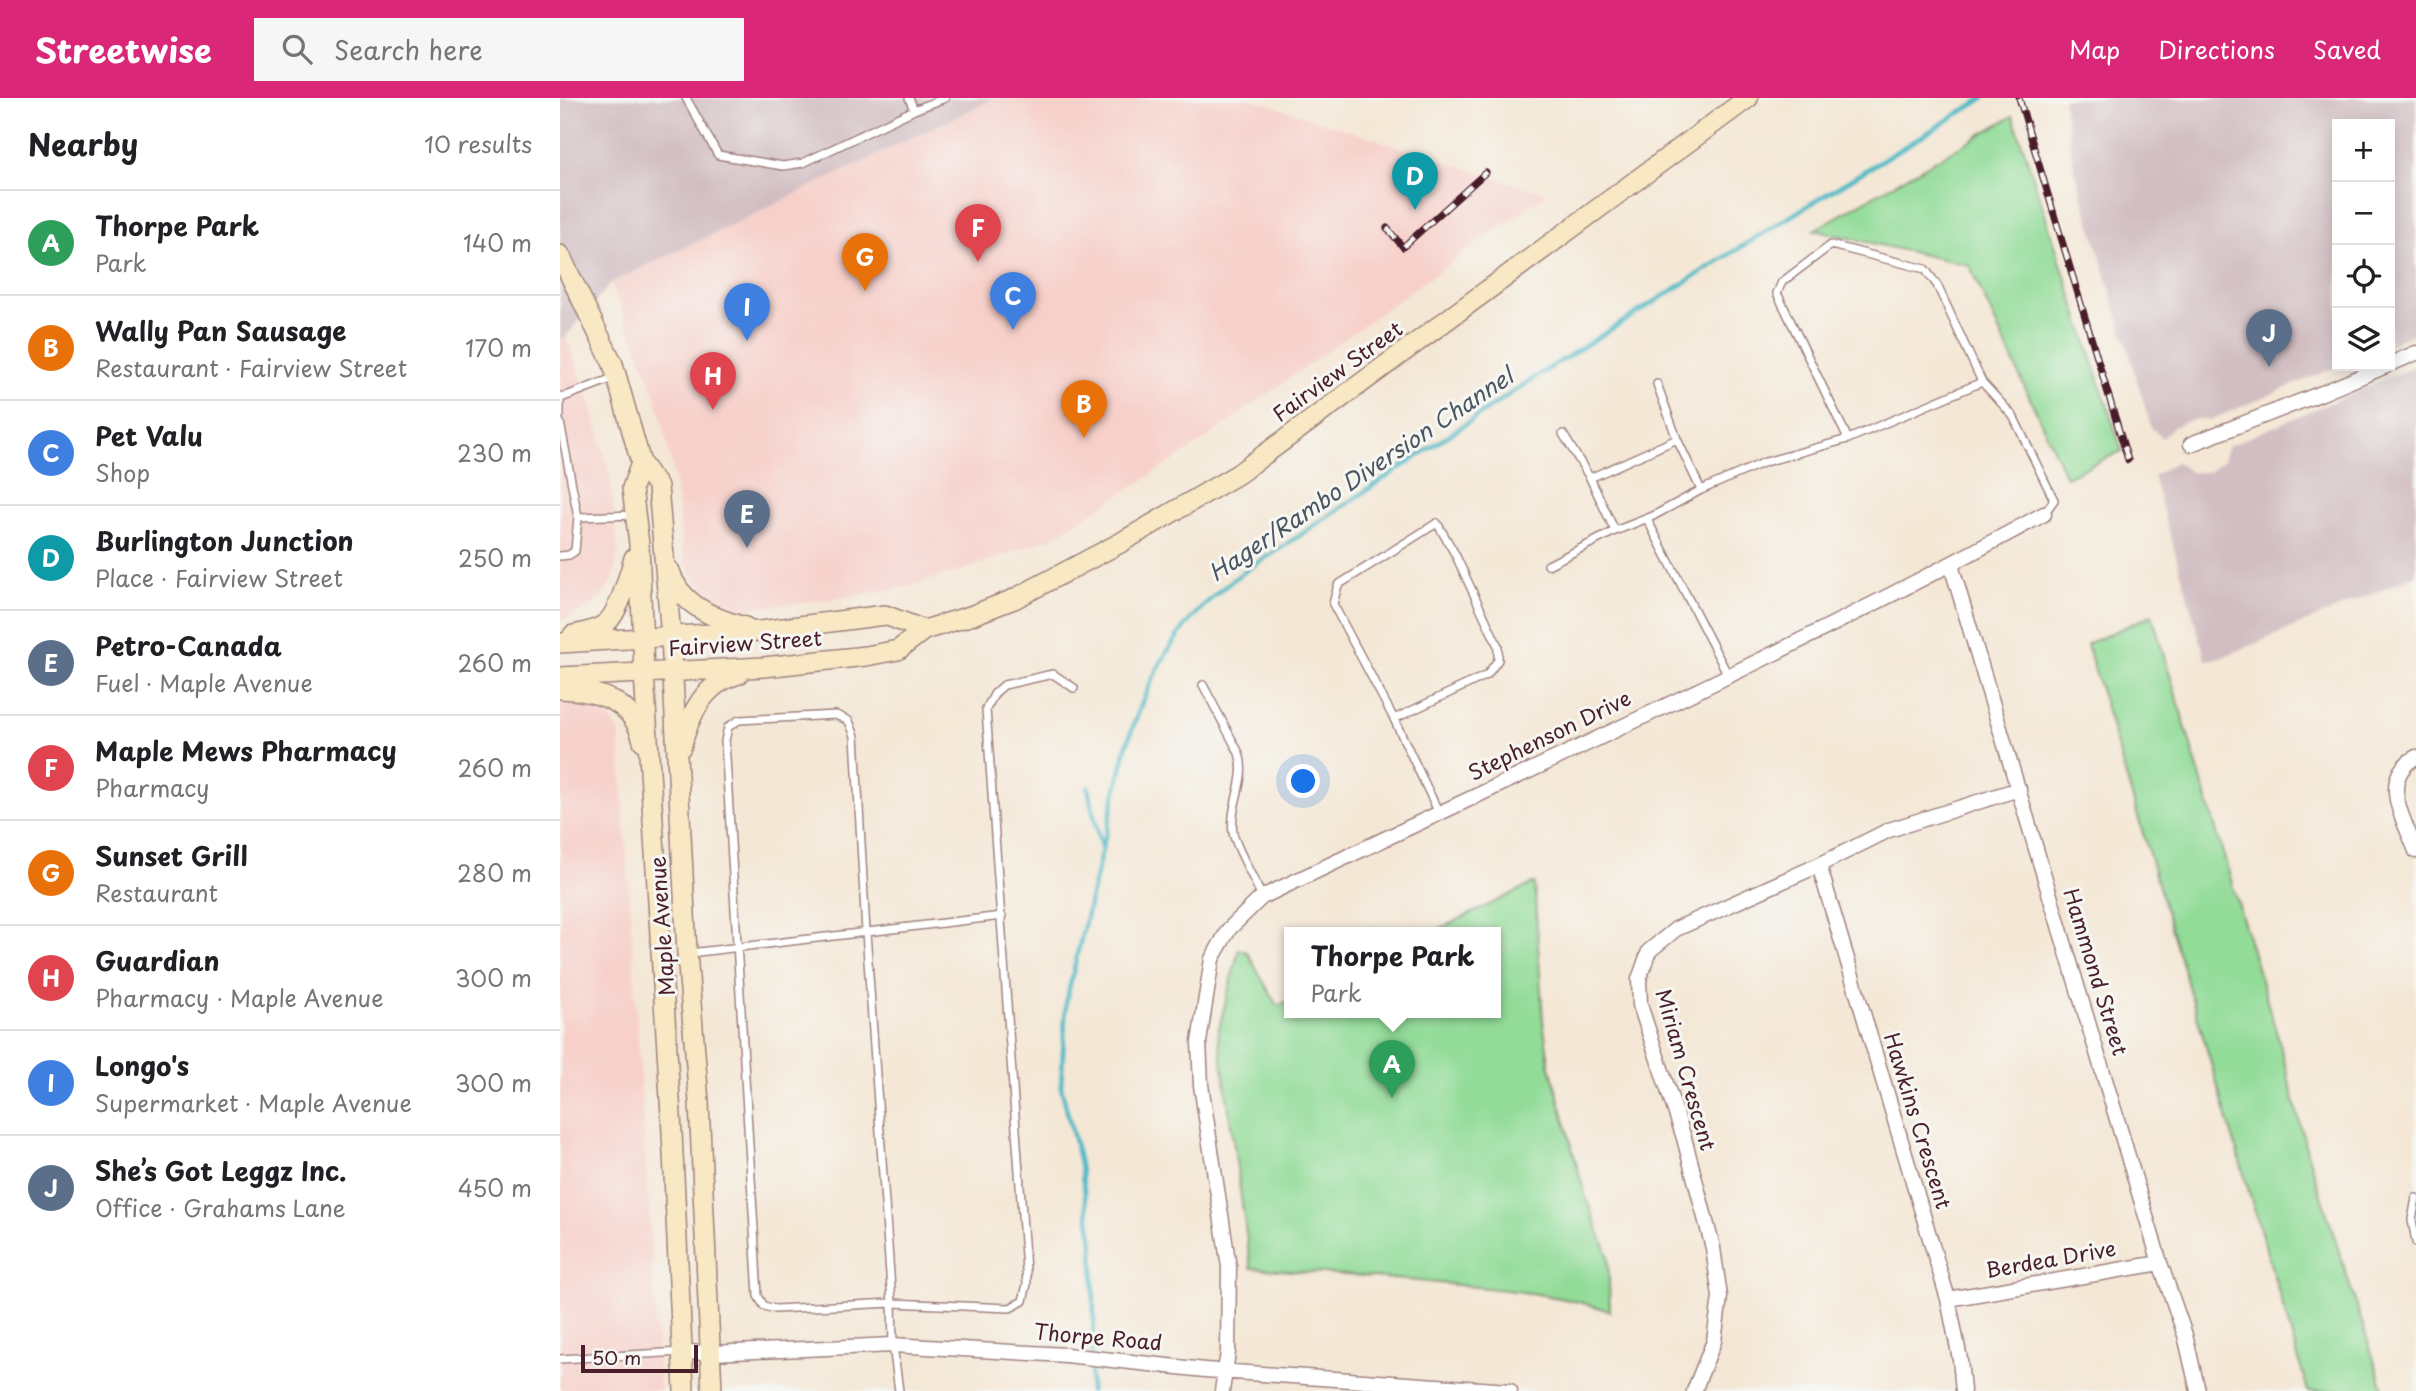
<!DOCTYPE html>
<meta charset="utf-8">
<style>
body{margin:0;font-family:"Playpen Sans",sans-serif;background:#f6f6f6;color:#202124}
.controls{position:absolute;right:21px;top:21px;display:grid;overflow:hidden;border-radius:0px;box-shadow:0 4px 18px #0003}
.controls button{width:63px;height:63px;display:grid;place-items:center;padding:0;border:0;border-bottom:2px solid #e0e0e0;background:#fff;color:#202124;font:35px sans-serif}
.scale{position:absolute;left:21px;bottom:18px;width:117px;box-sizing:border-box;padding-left:7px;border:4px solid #4a1f2b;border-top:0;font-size:19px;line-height:24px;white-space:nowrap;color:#4a1f2b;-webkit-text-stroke:5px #f6f6f2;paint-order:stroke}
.you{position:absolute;left:744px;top:684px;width:24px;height:24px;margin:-18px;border:5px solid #fff;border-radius:50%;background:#1a73e8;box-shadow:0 0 0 10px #1a73e833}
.badge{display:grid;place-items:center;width:46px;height:46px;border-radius:50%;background:#db2777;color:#fff;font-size:23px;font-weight:700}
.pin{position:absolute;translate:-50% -58px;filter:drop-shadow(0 2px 4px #0008)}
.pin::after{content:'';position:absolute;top:37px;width:24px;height:21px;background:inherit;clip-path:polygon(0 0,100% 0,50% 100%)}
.popup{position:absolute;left:724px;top:829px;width:217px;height:91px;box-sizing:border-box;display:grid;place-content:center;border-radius:0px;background:#fff;filter:drop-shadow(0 2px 5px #0005);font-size:23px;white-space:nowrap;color:#757577}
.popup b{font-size:26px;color:#202124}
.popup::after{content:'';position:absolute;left:50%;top:100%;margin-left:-14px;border:14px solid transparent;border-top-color:#fff}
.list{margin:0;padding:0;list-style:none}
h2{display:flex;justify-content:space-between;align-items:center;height:91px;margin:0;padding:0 28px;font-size:30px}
h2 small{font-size:23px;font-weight:400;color:#757577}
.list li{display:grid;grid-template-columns:46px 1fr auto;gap:21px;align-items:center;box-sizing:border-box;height:105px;padding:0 28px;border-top:2px solid #e0e0e0}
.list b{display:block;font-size:26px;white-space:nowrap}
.list p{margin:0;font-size:23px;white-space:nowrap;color:#757577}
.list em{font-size:23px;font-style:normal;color:#757577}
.icon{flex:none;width:38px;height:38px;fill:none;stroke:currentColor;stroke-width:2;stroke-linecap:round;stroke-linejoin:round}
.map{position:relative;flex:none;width:1856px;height:1293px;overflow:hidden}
header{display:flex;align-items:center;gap:42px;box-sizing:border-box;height:98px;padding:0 35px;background:#db2777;color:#fff}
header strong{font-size:33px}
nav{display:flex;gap:38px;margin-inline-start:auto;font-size:24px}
.search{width:490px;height:63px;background:#f6f6f6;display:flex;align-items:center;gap:18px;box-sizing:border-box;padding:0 24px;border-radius:0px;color:#757577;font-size:26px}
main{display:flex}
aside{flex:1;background:#fff}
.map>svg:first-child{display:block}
</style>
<header>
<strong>Streetwise</strong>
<div class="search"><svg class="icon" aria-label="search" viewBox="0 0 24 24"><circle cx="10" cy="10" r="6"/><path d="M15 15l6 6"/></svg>Search here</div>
<nav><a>Map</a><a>Directions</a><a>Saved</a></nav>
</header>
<main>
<aside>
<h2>Nearby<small>10 results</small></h2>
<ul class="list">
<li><span class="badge" style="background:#2e9e5b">A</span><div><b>Thorpe Park</b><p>Park</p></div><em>140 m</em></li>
<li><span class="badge" style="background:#e8710a">B</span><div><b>Wally Pan Sausage</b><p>Restaurant · Fairview Street</p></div><em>170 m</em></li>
<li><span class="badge" style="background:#3f7fe0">C</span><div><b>Pet Valu</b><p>Shop</p></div><em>230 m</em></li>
<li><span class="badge" style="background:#0f9aa8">D</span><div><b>Burlington Junction</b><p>Place · Fairview Street</p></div><em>250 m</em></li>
<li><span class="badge" style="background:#5c6f8a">E</span><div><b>Petro-Canada</b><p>Fuel · Maple Avenue</p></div><em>260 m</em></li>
<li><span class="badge" style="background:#e0444e">F</span><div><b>Maple Mews Pharmacy</b><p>Pharmacy</p></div><em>260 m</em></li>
<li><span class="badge" style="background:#e8710a">G</span><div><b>Sunset Grill</b><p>Restaurant</p></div><em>280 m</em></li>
<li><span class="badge" style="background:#e0444e">H</span><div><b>Guardian</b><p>Pharmacy · Maple Avenue</p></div><em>300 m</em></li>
<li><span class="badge" style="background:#3f7fe0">I</span><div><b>Longo's</b><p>Supermarket · Maple Avenue</p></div><em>300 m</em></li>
<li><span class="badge" style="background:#5c6f8a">J</span><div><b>She’s Got Leggz Inc.</b><p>Office · Grahams Lane</p></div><em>450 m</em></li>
</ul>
</aside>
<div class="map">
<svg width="1856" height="1293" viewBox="0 0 1856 1293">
<rect width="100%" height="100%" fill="#f6f6f2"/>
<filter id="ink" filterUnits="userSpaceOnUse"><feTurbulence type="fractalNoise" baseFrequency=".0143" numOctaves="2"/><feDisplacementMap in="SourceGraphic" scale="14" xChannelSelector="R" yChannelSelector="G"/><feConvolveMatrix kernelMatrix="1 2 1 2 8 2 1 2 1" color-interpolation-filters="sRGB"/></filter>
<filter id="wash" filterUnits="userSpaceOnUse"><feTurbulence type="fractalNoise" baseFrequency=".00686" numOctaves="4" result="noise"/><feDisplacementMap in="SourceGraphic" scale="28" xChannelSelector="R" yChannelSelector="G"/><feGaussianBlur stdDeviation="1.57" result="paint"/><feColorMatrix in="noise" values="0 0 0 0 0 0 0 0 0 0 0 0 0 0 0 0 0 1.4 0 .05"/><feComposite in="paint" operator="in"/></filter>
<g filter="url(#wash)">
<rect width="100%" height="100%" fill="#f4e7d5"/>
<path fill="#f7d0ca" d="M435 0H688L986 96 628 353 493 439 395 475 335 491 266 502 182 511 149 497 131 478 123 457 115 383 101 317 92 288 51 185Z
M6 238 30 302 50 376 58 455 53 482 39 503 10 519 0 520V241Z
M21 605 41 612 49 618 59 634 100 1293H0V606Z"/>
<path fill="#d2bec2" d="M0 0H435L51 185 6 238 0 241Z
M1503 0H1856V235L1830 246V26H1777L1778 268 1650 322 1637 321 1624 324 1612 330 1602 340 1591 329 1514 70Z
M1856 268V477L1661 560 1646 562 1593 378 1616 364 1631 374H1648L1662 364 1668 348Z"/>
<path fill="#92dc98" stroke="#6e7e62" stroke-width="2" d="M1453 18 1562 353 1506 379 1409 167 1254 132Z
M1592 517 1719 943 1747 1054 1824 1293H1748L1527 546Z
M974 785 983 923 989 965 1025 1097 1048 1157 1050 1213C1004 1197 956 1193 907 1188 835 1180 763 1175 691 1170L658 934 679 851 687 854 717 908 729 903V914H935V834H873Z"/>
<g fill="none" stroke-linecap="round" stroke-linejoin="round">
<path stroke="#4cb9c6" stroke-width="4.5" d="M528 689 541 750
M530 1293 534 1219 533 1145 519 1061 501 989 506 904 566 650C594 559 630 503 715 454L977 278 1208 132 1424 0"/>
</g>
</g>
<g filter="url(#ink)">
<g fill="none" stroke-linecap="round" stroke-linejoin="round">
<g stroke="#9f8380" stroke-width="10">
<path id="lane" d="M126 0 158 57 223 68 243 65 354 12 385 0
M349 0 354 12
M1097 286 1117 341 1141 392
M0 298V317
M1 300 56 279
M0 324 18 419 15 453 9 457 0 458
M1003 336 1030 380 1055 433
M1288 341 1217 195 1222 184 1271 147 1365 171 1377 187 1422 284 1453 318 1494 402 1484 416
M1030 380 1117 341
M18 419 75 417
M1087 421 1168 577
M988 467 1055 433 1093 418 1141 392 1205 364 1288 341 1422 284
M643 587 679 655C688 681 669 707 673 735 675 747 696 785 702 799
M834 621 927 577 938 562V548L895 456 877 425 778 487 773 506 834 621 879 715
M130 855 442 818
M1856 1100 1852 1122 1856 1144
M0 1261 121 1254
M339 1293 333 1247 332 1205 306 834 295 638 289 623 276 617 179 622 168 629 165 643 198 1198 204 1208 215 1211 332 1205 450 1210 463 1203 467 1186 426 611 435 595 444 587 493 576 514 590"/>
</g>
<g stroke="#9f8380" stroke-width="17">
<path id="street" d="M1830 266 1856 255
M1631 346 1762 295 1826 268
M1391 467 1600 1165 1625 1237 1638 1293
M1856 659C1817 681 1845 723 1856 753
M1259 767 1388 1201 1400 1261 1403 1293
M1388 1201 1600 1165
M121 1254 152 1255 333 1247 506 1257 645 1272 950 1293
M662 1293 668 1254 669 1169 641 987 639 944 652 861 669 831 702 799C964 674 1230 555 1484 416
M1134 1293 1154 1243 1160 1199 1153 1150 1124 1040 1080 907 1079 881 1089 853 1116 831 1259 767 1329 732 1459 691"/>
</g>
<g stroke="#9f8380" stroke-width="22">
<path id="secondary" d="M0 157 53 266 81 365 98 389 111 539 127 855 139 1004 152 1293
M81 365 72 390 79 446 84 575 112 1034 124 1293
M110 473C119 506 154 521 185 529
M13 537C24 535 36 533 45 526 59 516 69 477 74 460
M0 545 200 533 325 517 364 532
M0 579 204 569 306 558 338 552 364 532 410 518 454 501 560 445 678 376 1188 0
M0 591C38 593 73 602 83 643
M121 649C130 616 144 585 179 576"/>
</g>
<use href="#lane" stroke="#fff" stroke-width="7"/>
<use href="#street" stroke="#fff" stroke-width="14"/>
<use href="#secondary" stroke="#f8e8c3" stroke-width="19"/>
<g stroke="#4a1f2b" stroke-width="7">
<path id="rail" d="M1459 0 1568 362
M827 130 843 149 926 74"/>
</g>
<use href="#rail" stroke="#f6f6f2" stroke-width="4.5" stroke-dasharray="13" stroke-linecap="butt"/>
</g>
</g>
<g text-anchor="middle" stroke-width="6" stroke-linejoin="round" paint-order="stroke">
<g font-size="21" fill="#4a1f2b" stroke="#f6f6f2">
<text transform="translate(778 274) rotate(-36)" y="7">Fairview Street</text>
<text transform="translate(185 546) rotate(-4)" y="7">Fairview Street</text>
<text transform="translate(990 638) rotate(-26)" y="7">Stephenson Drive</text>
<text transform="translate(103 828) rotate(-94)" y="7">Maple Avenue</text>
<text transform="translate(1535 874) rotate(73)" y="7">Hammond Street</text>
<text transform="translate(1125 972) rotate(74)" y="7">Miriam Crescent</text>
<text transform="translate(1357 1023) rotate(73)" y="7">Hawkins Crescent</text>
<text transform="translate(1491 1162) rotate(-10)" y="7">Berdea Drive</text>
<text transform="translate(538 1240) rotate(5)" y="7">Thorpe Road</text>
</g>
<g font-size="23" font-style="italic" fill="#4b5561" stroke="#f6f6f2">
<text transform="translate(801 377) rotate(-34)" y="8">Hager/Rambo Diversion Channel</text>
</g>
</g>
</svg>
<div class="controls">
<button>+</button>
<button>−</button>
<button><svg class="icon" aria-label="locate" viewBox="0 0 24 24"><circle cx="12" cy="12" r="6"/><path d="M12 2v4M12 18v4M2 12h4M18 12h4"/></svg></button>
<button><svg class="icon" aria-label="layers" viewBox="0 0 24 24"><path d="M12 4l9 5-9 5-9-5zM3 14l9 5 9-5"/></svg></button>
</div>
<div class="scale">50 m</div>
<div class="you"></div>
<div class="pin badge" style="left:832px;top:1000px;background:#2e9e5b">A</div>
<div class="popup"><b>Thorpe Park</b>Park</div>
<div class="pin badge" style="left:524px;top:340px;background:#e8710a">B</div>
<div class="pin badge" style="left:453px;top:232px;background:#3f7fe0">C</div>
<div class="pin badge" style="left:855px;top:112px;background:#0f9aa8">D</div>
<div class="pin badge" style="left:187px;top:450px;background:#5c6f8a">E</div>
<div class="pin badge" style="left:418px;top:164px;background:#e0444e">F</div>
<div class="pin badge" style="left:305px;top:193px;background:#e8710a">G</div>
<div class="pin badge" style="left:153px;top:312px;background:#e0444e">H</div>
<div class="pin badge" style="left:187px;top:243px;background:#3f7fe0">I</div>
<div class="pin badge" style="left:1709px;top:269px;background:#5c6f8a">J</div>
</div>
</main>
